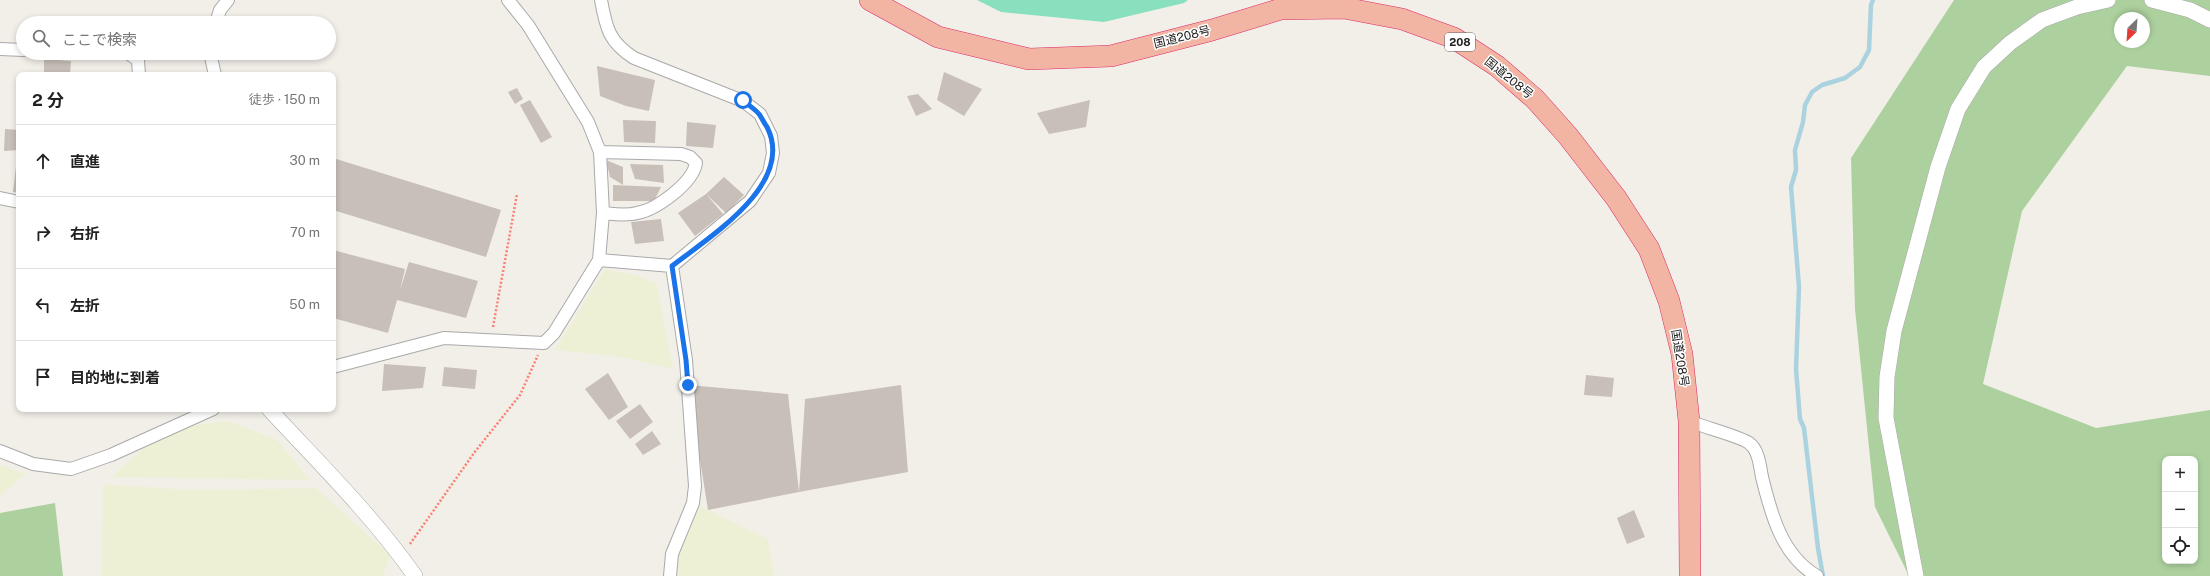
<!DOCTYPE html>
<html lang="ja">
<meta charset="utf-8">
<style>
body{margin:0;font-family:"Public Sans","Noto Sans JP",sans-serif;background:#f2f2f2;color:#222}
.controls{position:absolute;right:12px;bottom:12px;display:grid;overflow:hidden;border-radius:8px;box-shadow:0 2px 6px #0003}
.controls button{width:36px;height:36px;display:grid;place-items:center;padding:0;border:0;border-bottom:1px solid #e0e0e0;background:#fff;color:#222;font:20px sans-serif}
.compass{position:absolute;left:2114px;top:12px;width:36px;height:36px;border-radius:50%;background:#fff;box-shadow:0 2px 6px #0003;rotate:205deg}
.stop{position:absolute;width:12px;height:12px;margin:-9px;border:3px solid #1a73e8;border-radius:50%;background:#fff}
.stop.end{background:#1a73e8;border-color:#fff;box-shadow:0 1px 4px #0008}
.list{margin:0;padding:0;list-style:none}
h2{display:flex;justify-content:space-between;align-items:center;height:52px;margin:0;padding:0 16px;font-size:17px}
h2 small{font-size:13px;font-weight:400;color:#767676}
.list li{display:grid;grid-template-columns:26px 1fr auto;gap:12px;align-items:center;box-sizing:border-box;height:72px;padding:0 16px;border-top:1px solid #e0e0e0}
.list b{display:block;font-size:15px;white-space:nowrap}
.list em{font-size:13px;font-style:normal;color:#767676}
.icon{flex:none;width:22px;height:22px;fill:none;stroke:currentColor;stroke-width:2;stroke-linecap:round;stroke-linejoin:round}
.map{position:relative;flex:none;width:2210px;height:576px;overflow:hidden}
.search{position:absolute;background:#fff;box-shadow:0 2px 6px #0003;left:16px;top:16px;width:320px;height:44px;display:flex;align-items:center;gap:10px;box-sizing:border-box;padding:0 14px;border-radius:22px;color:#767676;font-size:15px}
.panel{position:absolute;background:#fff;box-shadow:0 2px 6px #0003;left:16px;top:72px;width:320px;height:340px;border-radius:8px}
.map>svg:first-child{display:block}
</style>
<div class="map">
<svg width="2210" height="576" viewBox="0 0 2210 576">
<rect width="100%" height="100%" fill="#f2efe9"/>
<path fill="#eef0d5" d="M605 269 638 276 657 284 673 369 621 357 555 350Z
M229 421 277 440 310 480 111 477 166 429Z
M0 465 26 474 0 496Z
M103 484 190 490 316 488 390 555 383 576H102Z
M693 503 768 539 774 576H671Z"/>
<path fill="#add19e" fill-rule="evenodd" d="M1954 0H2210V76L2127 66 2022 211 1983 384 2096 428 2210 410V576H1909L1875 507 1855 309 1851 158ZM2120 18H2144V42H2120ZM2165 459H2195V561H2165Z
M55 503 63 576H0V513Z"/>
<path fill="#88e0be" d="M977 0H1188L1184 3 1104 22 1001 12Z"/>
<g fill="none" stroke-linecap="round" stroke-linejoin="round">
<path stroke="#aad3df" stroke-width="4.5" d="M1823 576 1818 548 1804 428 1800 419 1796 369 1799 287 1791 187 1796 170 1795 150 1803 122 1805 105 1812 92 1822 85 1845 78 1860 67 1869 50 1871 5 1873 0"/>
</g>
<path fill="#c7bfb8" d="M99 20 132 21V23H99Z
M44 59 71 61 70 75H44Z
M597 66 655 80 649 111 626 106 600 96Z
M944 72 982 89 964 116 937 100Z
M517 88 523 99 515 104 508 92Z
M918 94 932 109 916 116 907 96Z
M530 100 552 137 541 143 520 105Z
M1090 100 1086 127 1049 134 1037 113Z
M623 120 656 121 655 143 624 142Z
M687 122 716 125 713 148 686 146Z
M5 129 19 130V150L4 151Z
M333 158 501 210 486 257 333 210Z
M606 160 623 167V185L610 177Z
M630 164 663 165 664 183 635 179Z
M16 166H19V193L13 192Z
M724 177 744 195 726 213 706 194Z
M613 185 661 187 654 201H613Z
M706 194 723 214 695 236 678 213Z
M661 219 664 241 635 244 631 222Z
M333 250 405 269 400 290 409 262 478 281 466 318 397 300 388 333 333 318Z
M384 364 426 367 423 388 382 391Z
M444 367 477 370 475 389 442 386Z
M608 373 628 407 609 420 585 389Z
M1586 375 1614 378 1612 397 1584 395Z
M688 385 788 394 799 492 708 510Z
M901 385 908 472 799 492 805 399Z
M640 404 653 422 630 439 616 421Z
M652 431 661 444 643 455 635 444Z
M1634 510 1645 537 1627 544 1617 518Z"/>
<g fill="none" stroke-linecap="round" stroke-linejoin="round">
<g stroke="#a9a9a9" stroke-width="14">
<path id="minor" d="M508 0 528 25 588 122 600 152 603 213 599 260
M216 23 220 10 228 0
M0 49 23 50
M128 53 138 60 139 75
M210 53 215 75
M600 152 681 154 690 157 696 163C693 183 656 210 637 213 626 216 614 214 603 213
M0 198 19 202
M333 367 444 338 544 343 554 333 599 260 672 266 750 201 769 173 773 153 771 136 760 114 743 101 634 58C609 42 606 28 601 0
M1689 421C1700 426 1742 437 1749 443 1759 450 1760 467 1762 477 1771 514 1782 556 1817 576
M0 451 33 464 71 469 111 455 213 409
M670 576 672 554 693 503 695 486 686 360 672 266"/>
</g>
<g stroke="#a9a9a9" stroke-width="16">
<path id="tertiary" d="M2152 0 2190 10 2210 20
M269 409C319 463 373 516 415 576
M1916 576 1886 418 1887 377 1894 331 1938 167 1958 109 1984 67 2010 43 2042 20 2077 7 2108 0"/>
</g>
<g stroke="#dc2a67" stroke-width="22">
<path id="trunk" d="M870 0 938 37 1029 59 1111 56 1212 30 1281 9 1344 8 1402 19 1454 38 1497 66 1535 99 1568 136 1616 198 1649 249 1669 301 1682 354 1689 421 1690 576"/>
</g>
<path stroke="#fa8072" stroke-width="2.5" stroke-dasharray="2 2" stroke-linecap="butt" d="M493 327 517 194
M410 544 474 453 520 395 538 355"/>
<use href="#minor" stroke="#fff" stroke-width="12"/>
<use href="#tertiary" stroke="#fff" stroke-width="15"/>
<use href="#trunk" stroke="#f2b4a3" stroke-width="21"/>
</g>
<g fill="none" stroke-linecap="round" stroke-linejoin="round">
<path stroke="#1a73e8" stroke-width="5" d="M688 385 686 360 672 266C709 237 796 184 767 127 764 123 762 118 759 114 755 109 748 105 743 100"/>
</g>
<g text-anchor="middle" stroke-width="3" stroke-linejoin="round" paint-order="stroke">
<rect fill="#fff" stroke="#646464" stroke-width="1" x="1445" y="33" width="30" height="18" rx="3"/>
<g font-size="11" font-weight="bold" fill="#222">
<text x="1460" y="46">208</text>
</g>
<g font-size="12" fill="#222" stroke="#fff">
<text transform="translate(1182 37) rotate(-14)" y="4">国道208号</text>
<text transform="translate(1509 78) rotate(39)" y="4">国道208号</text>
<text transform="translate(1680 358) rotate(81)" y="4">国道208号</text>
</g>
</g>
</svg>
<div class="controls">
<button>+</button>
<button>−</button>
<button><svg class="icon" aria-label="locate" viewBox="0 0 24 24"><circle cx="12" cy="12" r="6"/><path d="M12 2v4M12 18v4M2 12h4M18 12h4"/></svg></button>
</div>
<svg class="compass" viewBox="-18 -18 36 36"><path d="M0-13l5 13h-10z" fill="#e53935"/><path d="M0 13l5-13h-10z" fill="#767676"/></svg>
<div class="stop" style="left:743px;top:100px"></div>
<div class="stop end" style="left:688px;top:385px"></div>
<div class="search"><svg class="icon" aria-label="search" viewBox="0 0 24 24"><circle cx="10" cy="10" r="6"/><path d="M15 15l6 6"/></svg>ここで検索</div>
<section class="panel">
<h2>2 分<small>徒歩 · 150 m</small></h2>
<ul class="list">
<li><svg class="icon" aria-label="ahead" viewBox="0 0 24 24"><path d="M12 20V5M6 11l6-6 6 6"/></svg><div><b>直進</b></div><em>30 m</em></li>
<li><svg class="icon" aria-label="right" viewBox="0 0 24 24"><path d="M7 20v-9h11M14 6l5 5-5 5"/></svg><div><b>右折</b></div><em>70 m</em></li>
<li><svg class="icon" aria-label="left" viewBox="0 0 24 24"><path d="M17 20v-9H6M10 6l-5 5 5 5"/></svg><div><b>左折</b></div><em>50 m</em></li>
<li><svg class="icon" aria-label="arrive" viewBox="0 0 24 24"><path d="M6 21V4h12l-3 4 3 4H6"/></svg><div><b>目的地に到着</b></div></li>
</ul>
</section>
</div>
